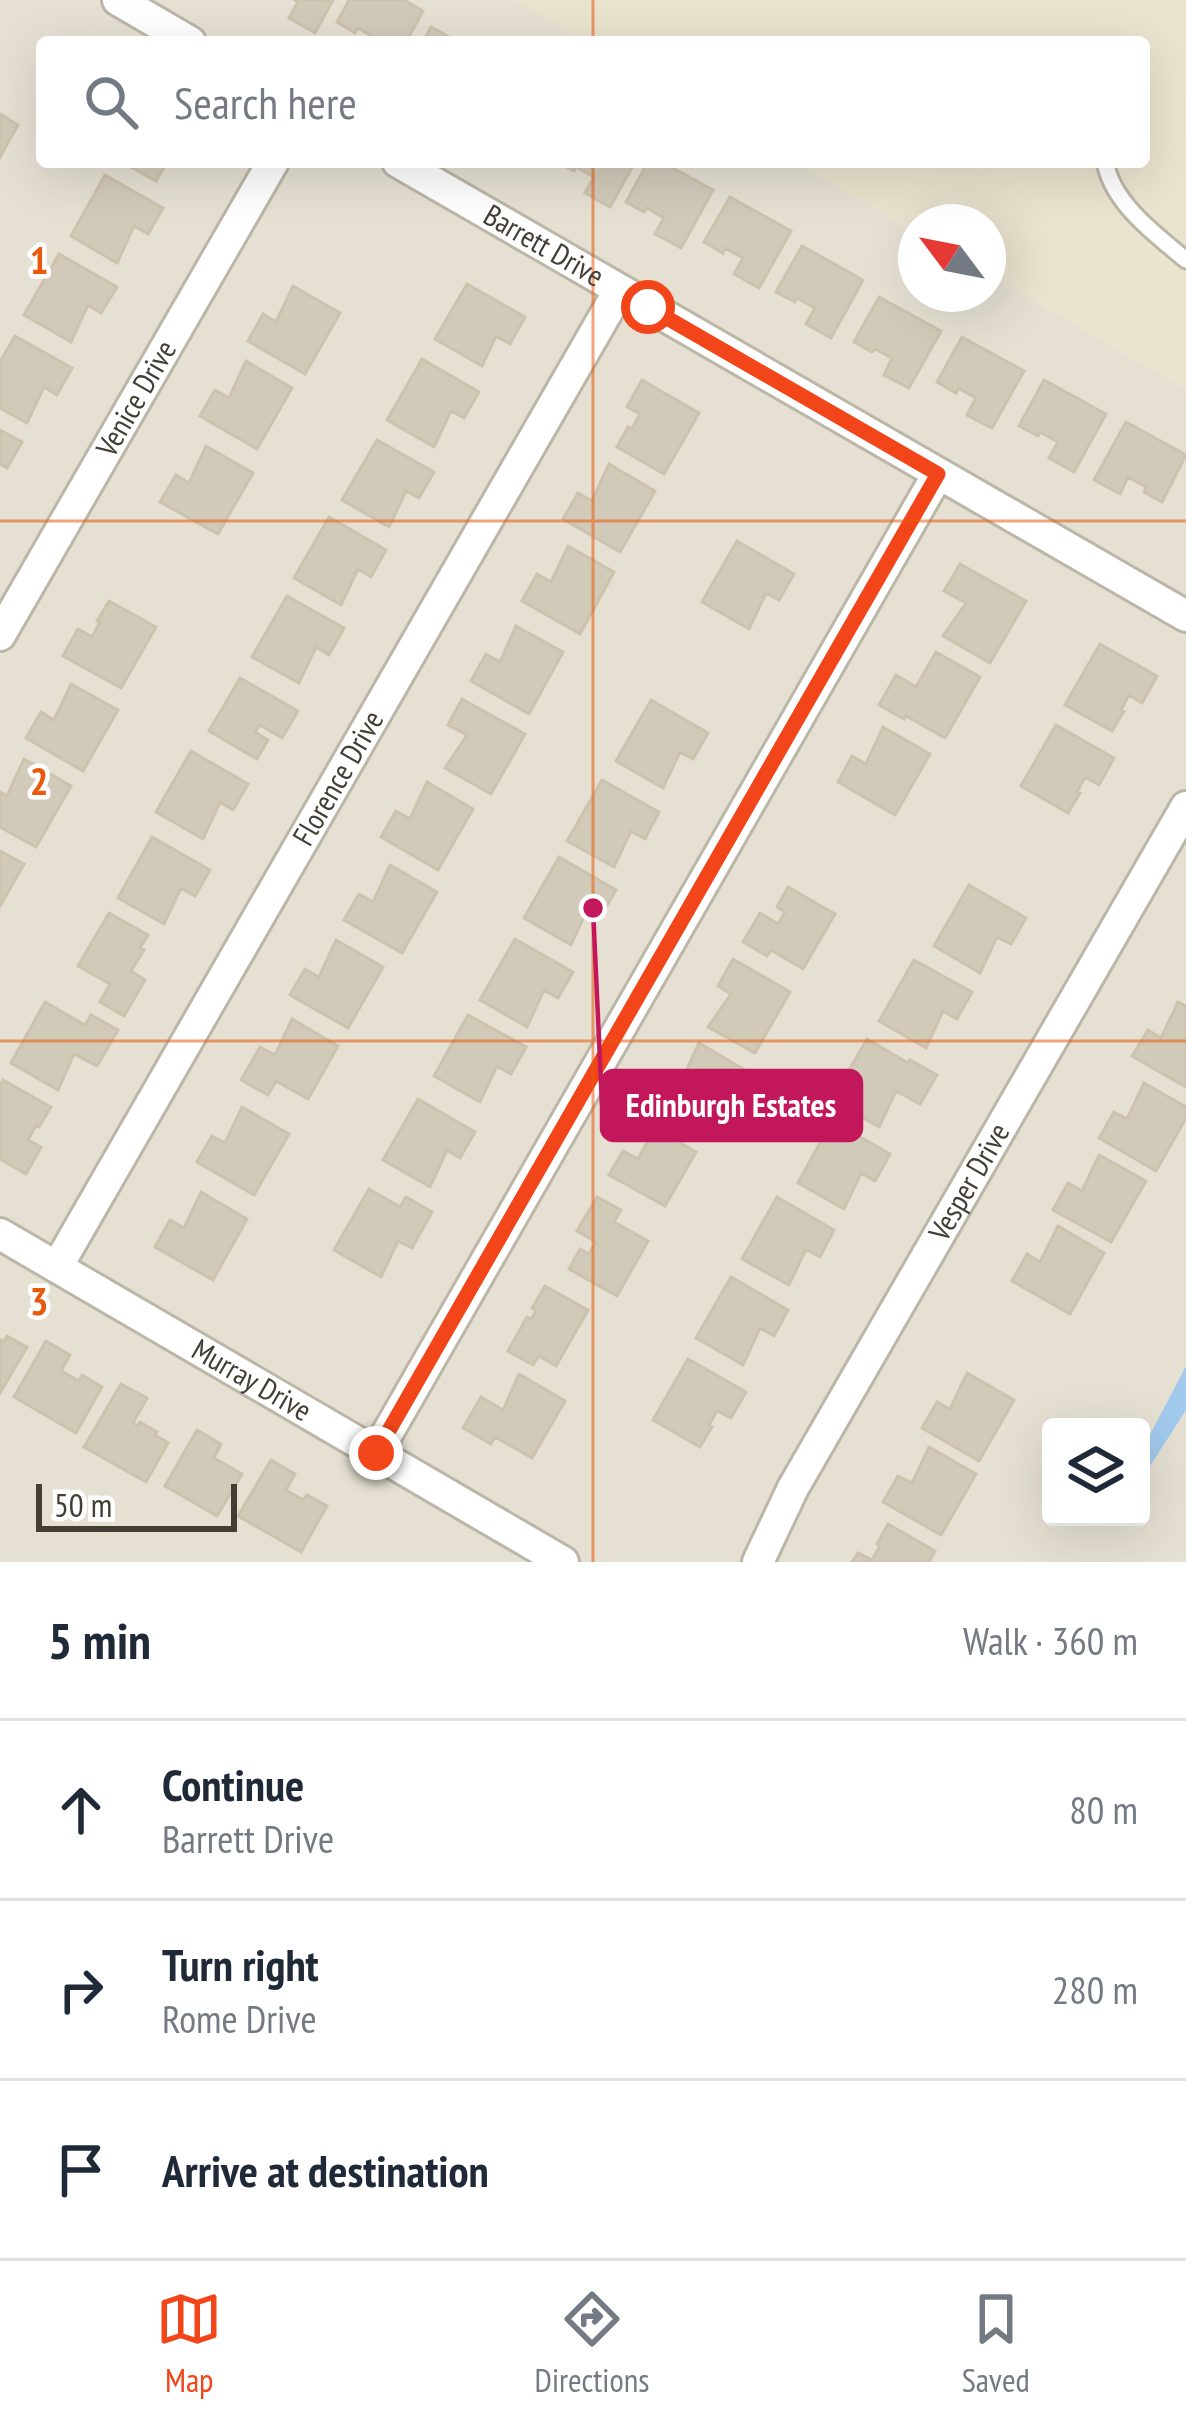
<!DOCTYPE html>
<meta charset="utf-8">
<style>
body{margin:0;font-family:"PT Sans Narrow",sans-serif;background:#f6f6f7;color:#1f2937}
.controls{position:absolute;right:36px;bottom:36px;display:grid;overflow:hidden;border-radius:12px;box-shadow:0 12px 48px #0002}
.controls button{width:108px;height:108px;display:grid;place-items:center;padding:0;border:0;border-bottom:3px solid #e0e1e3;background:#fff;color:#1f2937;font:60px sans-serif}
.compass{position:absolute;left:898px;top:204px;width:108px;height:108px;border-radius:50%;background:#fff;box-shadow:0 12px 48px #0002;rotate:302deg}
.scale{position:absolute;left:36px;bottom:30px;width:201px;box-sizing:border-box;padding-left:12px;border:6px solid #433e34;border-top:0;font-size:33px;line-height:42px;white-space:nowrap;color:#433e34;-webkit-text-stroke:9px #fff;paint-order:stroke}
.stop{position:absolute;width:36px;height:36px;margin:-27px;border:9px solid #f2461a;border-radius:50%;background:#fff}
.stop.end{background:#f2461a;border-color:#fff;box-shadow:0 3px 12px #0008}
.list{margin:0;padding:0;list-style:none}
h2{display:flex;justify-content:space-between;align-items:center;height:156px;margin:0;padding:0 48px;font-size:51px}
h2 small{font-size:39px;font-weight:400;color:#747a83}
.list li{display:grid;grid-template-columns:78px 1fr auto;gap:36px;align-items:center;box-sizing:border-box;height:180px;padding:0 48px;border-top:3px solid #e0e1e3}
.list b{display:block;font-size:45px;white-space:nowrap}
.list p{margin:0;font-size:39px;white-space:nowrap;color:#747a83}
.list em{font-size:39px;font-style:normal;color:#747a83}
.icon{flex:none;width:66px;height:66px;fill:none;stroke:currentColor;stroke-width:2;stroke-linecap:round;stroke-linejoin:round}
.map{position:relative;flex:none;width:1186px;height:1562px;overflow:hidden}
.search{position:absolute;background:#fff;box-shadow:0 12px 48px #0002;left:36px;right:36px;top:36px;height:132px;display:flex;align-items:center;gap:30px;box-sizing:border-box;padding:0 42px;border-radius:12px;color:#747a83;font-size:45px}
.sheet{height:696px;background:#fff}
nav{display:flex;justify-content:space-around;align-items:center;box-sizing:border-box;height:168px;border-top:3px solid #e0e1e3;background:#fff;font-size:33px;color:#747a83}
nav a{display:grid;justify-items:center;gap:6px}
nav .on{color:#f2461a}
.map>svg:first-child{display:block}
</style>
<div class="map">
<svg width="1186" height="1562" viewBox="0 0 1186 1562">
<rect width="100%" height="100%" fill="#f1eee4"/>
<path fill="#e5e0d2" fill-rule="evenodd" d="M0 0H516L588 42H42V162H795L916 233V294H988V274L1186 389V1562H0ZM1051 1427H1141V1517H1051Z"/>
<path fill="#eae3ce" d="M516 0H1186V389L988 274V222H916V233L795 162H1144V42H588Z"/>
<path fill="#a1caed" d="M1186 1366V1410L1141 1480V1452Z"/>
<path fill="#d2cab9" stroke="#cdc2ad" stroke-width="3" d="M294 0H333L315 33 289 18 298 2Z
M349 0H404L423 11 406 42H373L375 38 358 28 355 33 337 22Z
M431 27 458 42H423Z
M0 114 18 125 0 157Z
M122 162H167L156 181Z
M557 162H635L610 207 585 193 594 177 576 167 574 171Z
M648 162H662L713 190 681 248 655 234 664 218 647 208 644 212 626 202Z
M105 175 163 208 148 234 134 226 117 263 71 236Z
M730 197 791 231 759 288 734 274 743 258 725 248 723 253 704 242Z
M802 246 863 280 831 338 806 324 815 308 797 298 795 302 776 292Z
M59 254 117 287 101 313 88 305 71 342 24 315Z
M467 284 525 317 510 344 496 336 482 366 435 339Z
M293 286 340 313 305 374 248 341 263 314 276 322Z
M879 297 941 331 909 388 884 375 892 358 875 349 872 352 854 342Z
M15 336 72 368 57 395 44 387 27 423 0 408V362Z
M962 337 1024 371 992 428 967 415 976 398 958 388 956 393 937 382Z
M422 359 479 392 464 418 451 411 434 447 387 420Z
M246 361 292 388 257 449 200 416 215 390 229 398Z
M642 380 699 413 664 474 617 447 628 427 632 429 640 414 627 407Z
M1044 380 1106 414 1074 472 1049 458 1058 442 1040 432 1038 436 1019 426Z
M1126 422 1186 455 1162 502 1144 492 1146 487 1128 477 1120 494 1094 480Z
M0 430 22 442 7 468 0 464Z
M377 440 434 472 419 498 406 491 389 527 342 500Z
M206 446 253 473 218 534 160 502 176 475 189 483Z
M609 464 655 491 620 552 563 519 578 493 592 501Z
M329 517 386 550 371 577 358 569 341 605 294 578Z
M737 541 794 574 779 600 766 593 749 629 702 602Z
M568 546 614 572 580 634 522 601 537 574 551 582Z
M960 564 1026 601 990 663 943 636 966 603 944 591Z
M287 596 344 628 329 655 316 647 299 683 252 657Z
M109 601 156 627 121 688 63 656 78 629 92 637 100 622 97 621Z
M516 626 563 652 529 714 471 681 486 654 500 662Z
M1100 644 1157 676 1142 703 1129 695 1121 710 1124 711 1112 731 1065 705Z
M936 652 980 677 945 738 906 716 904 719 879 705 896 675 916 687Z
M240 678 298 711 282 738 260 725 255 732 268 740 257 759 209 731Z
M71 684 118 710 83 771 26 738 41 712 54 720Z
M462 699 525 734 491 794 445 768 467 735 448 725Z
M651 700 708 733 693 759 680 752 663 788 616 761Z
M1056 725 1114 758 1099 785 1085 777 1077 792 1080 793 1068 813 1021 786Z
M883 727 930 754 895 815 838 782 852 756 866 764Z
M191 751 248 784 233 810 220 802 203 839 156 812Z
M24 759 71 786 36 847 0 827V792L7 796Z
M602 780 659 812 645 839 631 831 614 867 567 841Z
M427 782 473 809 438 870 381 837 396 811 410 819Z
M152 837 210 870 195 896 181 888 164 924 118 898Z
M0 851 24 864 0 906Z
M559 857 616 890 601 916 588 908 571 945 524 918Z
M390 865 437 892 402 953 344 920 359 894 373 902Z
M969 885 1026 918 1011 944 997 937 980 973 934 946Z
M788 887 835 914 803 969 771 950 767 956 743 942 760 913 778 924 785 912 777 907Z
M109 913 148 935 140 948 144 950 131 971 145 980 124 1016 100 1002 110 984 78 966Z
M515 939 573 972 558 998 544 990 527 1027 480 1000Z
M336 940 383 967 348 1028 290 995 305 969 319 977Z
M733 959 790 992 755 1053 708 1027 731 994 718 986Z
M914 960 972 992 957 1019 943 1011 926 1048 879 1021Z
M45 1002 85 1025 91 1015 118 1030 97 1066 74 1054 58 1090 11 1063Z
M1178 1002 1186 1006V1087L1132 1056 1148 1030 1161 1038Z
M468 1015 526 1047 511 1074 497 1066 480 1102 434 1076Z
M292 1019 338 1046 308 1099 276 1081 268 1095 241 1080 260 1047 275 1055Z
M867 1039 908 1063 910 1060 937 1075 920 1104 896 1091 879 1127 832 1100Z
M699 1043 745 1070 710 1131 653 1098 668 1072 682 1080Z
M3 1080 51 1107 39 1127 36 1125 28 1140 41 1147 26 1174 0 1159V1086Z
M1144 1083 1186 1107V1118L1156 1171 1099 1138 1114 1112 1127 1119Z
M418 1099 475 1132 460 1158 447 1150 430 1187 383 1160Z
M242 1107 289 1134 254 1195 197 1162 212 1136 225 1143Z
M832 1121 890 1154 875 1181 861 1173 844 1209 798 1183Z
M655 1128 696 1152 665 1206 609 1175 623 1151 638 1159Z
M1099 1155 1146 1181 1111 1242 1053 1210 1068 1183 1082 1191Z
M369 1189 400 1207 406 1197 432 1212 412 1248 398 1241 381 1277 334 1250Z
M201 1192 247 1219 213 1280 155 1247 170 1220 184 1228Z
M597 1197 621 1210 614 1222 648 1241 617 1296 569 1269 580 1249 589 1254 596 1242 577 1231Z
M777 1197 834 1230 820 1257 806 1249 789 1285 742 1259Z
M1058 1226 1104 1253 1070 1314 1012 1281 1027 1254 1040 1262Z
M731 1277 788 1310 774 1336 760 1328 743 1365 696 1338Z
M545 1286 588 1310 556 1366 539 1356 533 1365 508 1351 527 1317 531 1319 536 1311 532 1308Z
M7 1336 27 1347 0 1393V1340L4 1342Z
M46 1341 70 1355 61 1371 79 1381 82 1375 102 1387 76 1433 14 1397Z
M688 1359 746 1392 731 1418 717 1411 709 1425 712 1427 700 1447 653 1420Z
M967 1373 1014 1400 979 1461 922 1428 937 1402 950 1409Z
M519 1374 565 1401 532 1458 495 1437 491 1444 463 1428 481 1397 503 1410Z
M121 1384 147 1398 133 1423 138 1426 140 1422 157 1432 155 1435 168 1443 146 1482 84 1447Z
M197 1430 221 1444 214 1458 242 1474 217 1516 165 1486Z
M929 1447 976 1474 941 1535 883 1502 898 1476 912 1483Z
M271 1460 295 1474 286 1490 303 1500 307 1495 327 1506 301 1552 238 1516Z
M888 1524 935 1551 929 1562H852L858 1553 872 1560 880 1546 877 1544Z"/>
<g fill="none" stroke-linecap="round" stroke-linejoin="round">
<g stroke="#bcb6a7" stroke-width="21">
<path id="lane" d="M1105 162C1113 204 1155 234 1186 260"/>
</g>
<g stroke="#bcb6a7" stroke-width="36">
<g id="street">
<path d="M118 0 190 42"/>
<path id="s1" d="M398 162 1186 616"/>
<path id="s2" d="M0 635 273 162"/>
<path id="s3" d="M0 1234 563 1562"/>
<path id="s4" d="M57 1267 619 291"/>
<path d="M376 1453 938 474"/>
<path id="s5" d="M758 1562 793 1488 1186 807"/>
</g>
</g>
<use href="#lane" stroke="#fff" stroke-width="15"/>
<use href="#street" stroke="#fff" stroke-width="30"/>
</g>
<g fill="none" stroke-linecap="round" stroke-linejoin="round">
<path stroke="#f2461a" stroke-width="15" d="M376 1453 938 474 648 307"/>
</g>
<path fill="none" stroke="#e8590c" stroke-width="3" stroke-opacity="0.55" d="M593 0V42M593 162V1562M0 521H1186M0 1041H1186"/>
<g text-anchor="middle" stroke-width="9" stroke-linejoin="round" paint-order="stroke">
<g font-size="30" fill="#433e34" stroke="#fff">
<text dy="10" stroke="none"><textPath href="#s1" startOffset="168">Barrett Drive</textPath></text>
<text dy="10" stroke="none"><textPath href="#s2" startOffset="273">Venice Drive</textPath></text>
<text dy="10" stroke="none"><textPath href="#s4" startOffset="564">Florence Drive</textPath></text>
<text dy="10" stroke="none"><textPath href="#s5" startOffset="435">Vesper Drive</textPath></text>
<text dy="10" stroke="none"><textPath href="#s3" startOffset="291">Murray Drive</textPath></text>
</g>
</g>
<g font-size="39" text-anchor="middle" font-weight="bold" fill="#e8590c" stroke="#fff" stroke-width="9" stroke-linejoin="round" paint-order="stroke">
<text x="39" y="274">1</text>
<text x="39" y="795">2</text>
<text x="39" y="1315">3</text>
</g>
<path fill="none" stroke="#c2185b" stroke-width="4.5" d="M593 908L602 1105"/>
<circle fill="#c2185b" stroke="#fff" stroke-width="4.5" cx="593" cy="908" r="12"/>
<rect fill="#c2185b" stroke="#c2185b" stroke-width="4.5" x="602" y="1071" width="259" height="69" rx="12"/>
<g font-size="33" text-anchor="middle" font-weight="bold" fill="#fff">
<text x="731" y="1117">Edinburgh Estates</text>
</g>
</svg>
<div class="controls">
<button><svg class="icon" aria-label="layers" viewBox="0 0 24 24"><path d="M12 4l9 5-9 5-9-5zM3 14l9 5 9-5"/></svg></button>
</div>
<svg class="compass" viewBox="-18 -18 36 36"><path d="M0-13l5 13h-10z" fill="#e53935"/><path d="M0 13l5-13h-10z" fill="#747a83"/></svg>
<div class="scale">50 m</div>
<div class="stop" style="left:648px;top:307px"></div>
<div class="stop end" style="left:376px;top:1453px"></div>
<div class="search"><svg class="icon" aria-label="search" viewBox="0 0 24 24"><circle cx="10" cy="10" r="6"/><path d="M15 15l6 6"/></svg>Search here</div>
</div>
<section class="sheet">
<h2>5 min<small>Walk · 360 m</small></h2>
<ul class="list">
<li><svg class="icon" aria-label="ahead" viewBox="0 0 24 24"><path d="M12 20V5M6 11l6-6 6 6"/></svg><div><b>Continue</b><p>Barrett Drive</p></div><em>80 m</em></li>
<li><svg class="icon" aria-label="right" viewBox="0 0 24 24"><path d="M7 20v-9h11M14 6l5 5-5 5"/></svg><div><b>Turn right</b><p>Rome Drive</p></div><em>280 m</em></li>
<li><svg class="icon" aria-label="arrive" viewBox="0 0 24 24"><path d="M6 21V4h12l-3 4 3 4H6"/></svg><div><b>Arrive at destination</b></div></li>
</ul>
</section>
<nav>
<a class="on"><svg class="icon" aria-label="map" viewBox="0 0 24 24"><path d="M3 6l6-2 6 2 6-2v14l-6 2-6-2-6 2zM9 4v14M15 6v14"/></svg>Map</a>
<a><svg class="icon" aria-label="directions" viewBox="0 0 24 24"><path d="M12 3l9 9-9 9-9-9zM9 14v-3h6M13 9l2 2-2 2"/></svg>Directions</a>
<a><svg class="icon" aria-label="saved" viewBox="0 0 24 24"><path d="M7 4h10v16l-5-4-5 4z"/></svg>Saved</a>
</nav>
